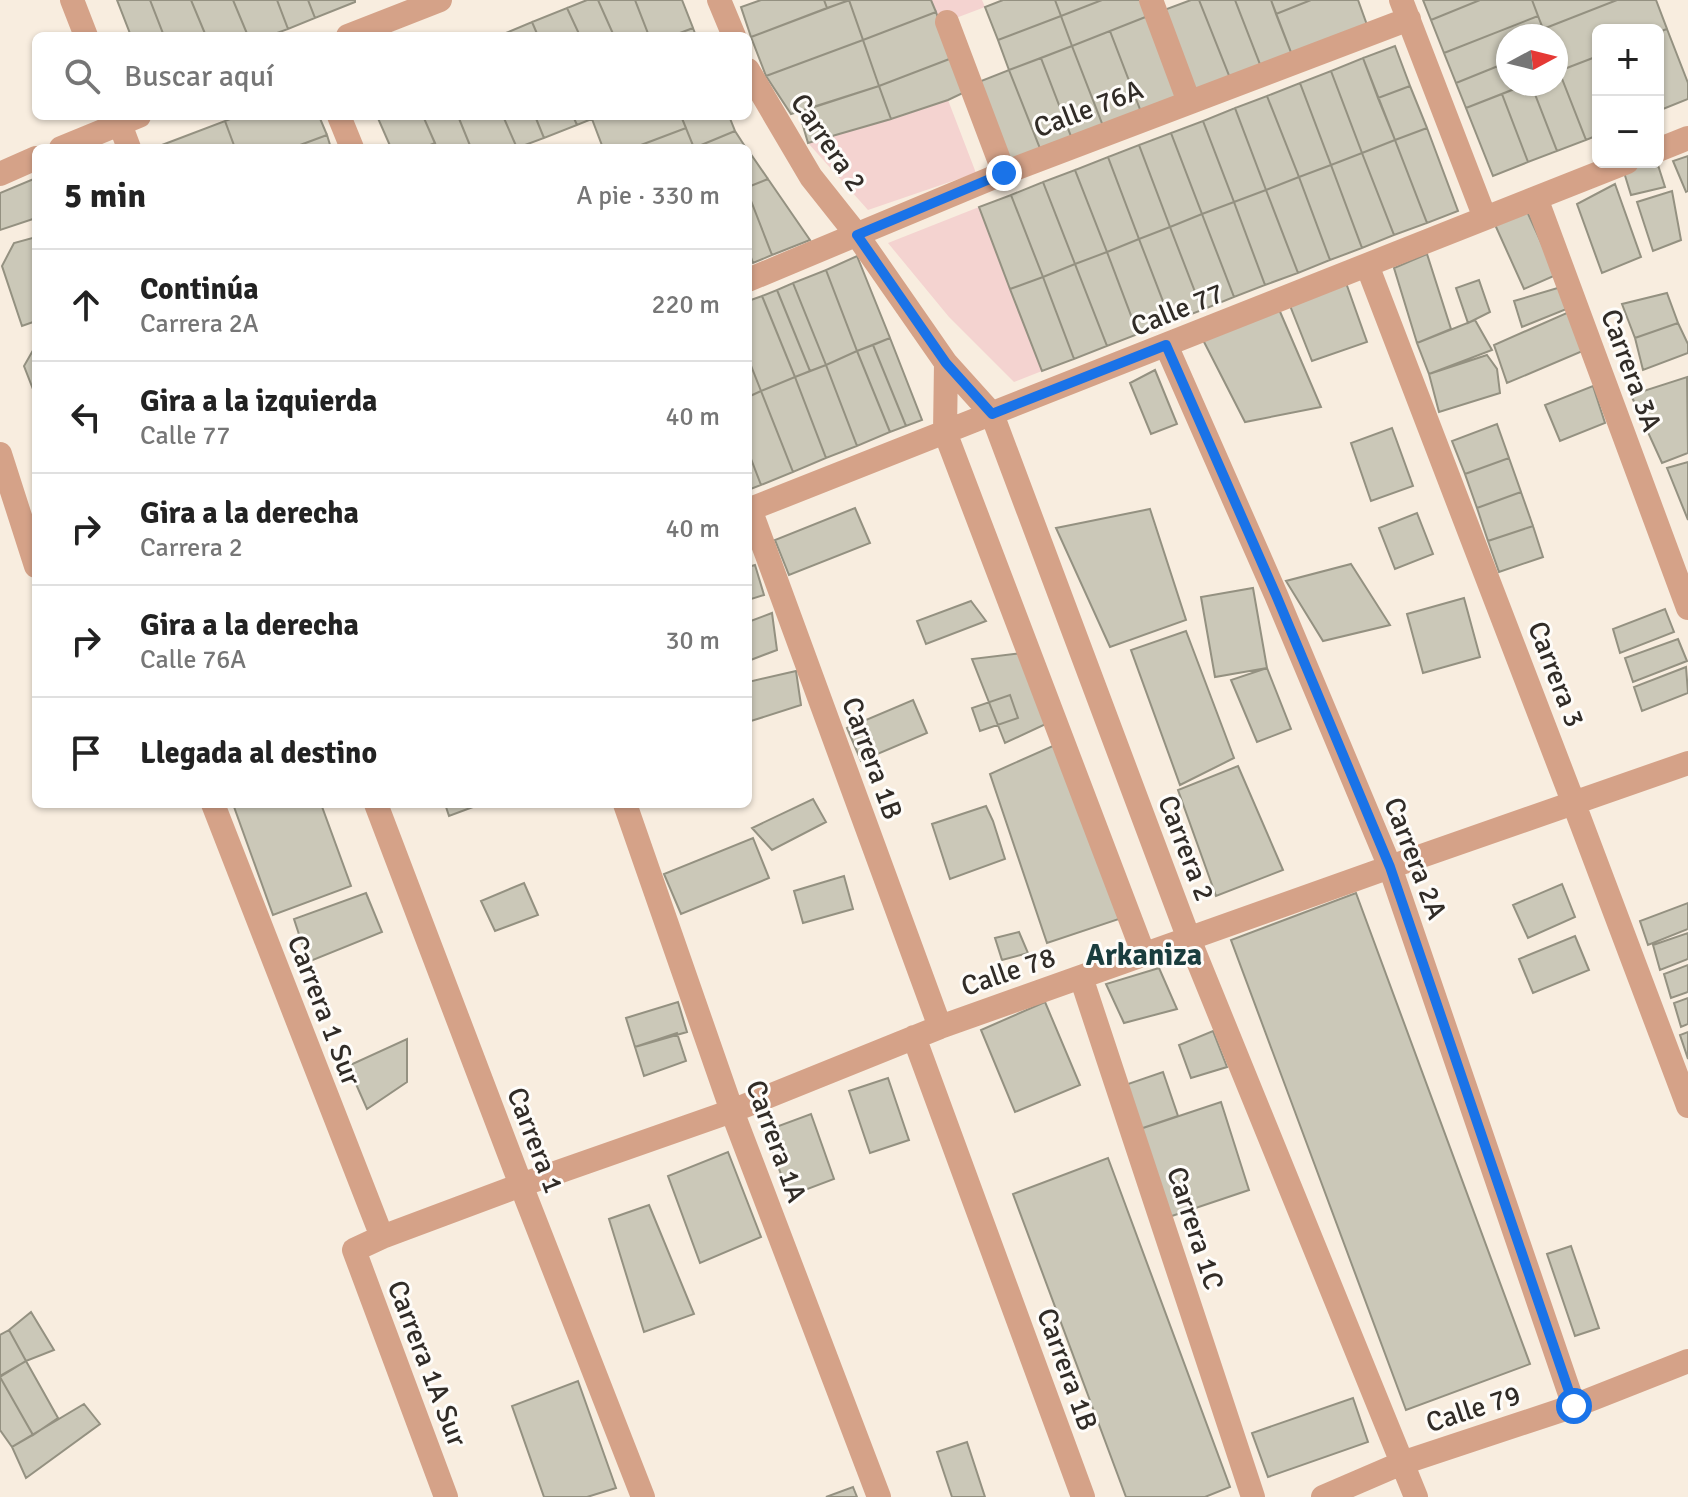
<!DOCTYPE html>
<html lang="es">
<meta charset="utf-8">
<style>
body{margin:0;font-family:Signika,sans-serif;background:#f2f2f2;color:#222}
.controls{position:absolute;right:24px;top:24px;display:grid;overflow:hidden;border-radius:12px;box-shadow:0 2px 6px #0004}
.controls button{width:72px;height:72px;display:grid;place-items:center;padding:0;border:0;border-bottom:2px solid #e0e0e0;background:#fff;color:#222;font:40px sans-serif}
.compass{position:absolute;left:1496px;top:24px;width:72px;height:72px;border-radius:50%;background:#fff;box-shadow:0 2px 6px #0004;rotate:83deg}
.stop{position:absolute;width:24px;height:24px;margin:-18px;border:6px solid #1a73e8;border-radius:50%;background:#fff}
.stop.end{background:#1a73e8;border-color:#fff;box-shadow:0 2px 8px #0008}
.list{margin:0;padding:0;list-style:none}
h2{display:flex;justify-content:space-between;align-items:center;height:104px;margin:0;padding:0 32px;font-size:34px}
h2 small{font-size:26px;font-weight:400;color:#767676}
.list li{display:grid;grid-template-columns:52px 1fr auto;gap:24px;align-items:center;box-sizing:border-box;height:112px;padding:0 32px;border-top:2px solid #e0e0e0}
.list b{display:block;font-size:30px;white-space:nowrap}
.list p{margin:0;font-size:26px;white-space:nowrap;color:#767676}
.list em{font-size:26px;font-style:normal;color:#767676}
.icon{flex:none;width:44px;height:44px;fill:none;stroke:currentColor;stroke-width:2;stroke-linecap:round;stroke-linejoin:round}
.map{position:relative;flex:none;width:1688px;height:1497px;overflow:hidden}
.search{position:absolute;background:#fff;box-shadow:0 2px 6px #0004;left:32px;top:32px;width:720px;height:88px;display:flex;align-items:center;gap:20px;box-sizing:border-box;padding:0 28px;border-radius:12px;color:#767676;font-size:30px}
.panel{position:absolute;background:#fff;box-shadow:0 2px 6px #0004;left:32px;top:144px;width:720px;height:664px;border-radius:12px}
.map>svg:first-child{display:block}
</style>
<div class="map">
<svg width="1688" height="1497" viewBox="0 0 1688 1497">
<rect width="100%" height="100%" fill="#f8eddf"/>
<path fill="#f4d3d0" d="M931 0H982L985 7 940 24Z
M948 100 976 173 868 210 808 143 891 119Z
M979 207 1042 371 1014 382 949 317 888 243Z"/>
<path fill="#cbc8b8" stroke="#949181" stroke-width="2" d="M117 0H150L164 36H131Z
M150 0H191L206 36H164Z
M191 0H233L248 36H206Z
M233 0H277L288 29 269 36H248Z
M277 0H308L315 18 288 29Z
M308 0H355V2L315 18Z
M587 0H598L614 36H580L567 8Z
M598 0H635L649 36H614Z
M635 0H682L693 28 672 36H649Z
M761 0H824L827 8 751 37 741 7Z
M824 0H850L827 8Z
M849 0 863 40 766 76 751 37Z
M849 0H931L936 12 863 40Z
M1003 0H1055L1061 16 998 40 985 7Z
M1055 0H1102L1061 16Z
M1102 0H1141L1148 16 1072 46 1061 16Z
M1191 0H1199L1230 78 1195 92 1164 10Z
M1199 0H1235L1261 67 1230 78Z
M1235 0H1271L1292 55 1261 67Z
M1271 0H1311L1276 14Z
M1311 0H1358L1367 25 1292 55 1276 14Z
M1423 0H1480L1431 20Z
M1480 0H1532L1538 16 1444 53 1431 20Z
M1532 0H1617L1543 29Z
M1617 0H1656L1667 29 1658 32V30H1598V56L1559 71 1556 63V36H1546L1543 29Z
M567 8 580 36H538L532 22Z
M936 12 952 58 879 86 863 40Z
M1061 16 1072 46 1009 70 998 40Z
M1148 16 1178 97 1141 112 1110 31Z
M1538 16 1546 36H1508V62L1456 83 1444 53Z
M532 22 538 36H501V35Z
M693 28 696 36H672Z
M1667 29 1688 83V99L1658 111V32Z
M1110 31 1141 112 1103 126 1072 46Z
M863 40 879 86 791 114 766 76Z
M1072 46 1103 126 1072 139 1041 58Z
M1395 46 1410 86 1378 98 1363 58Z
M1598 56V135L1586 140 1559 71Z
M952 58 965 92 948 100 891 119 879 86Z
M1041 58 1072 139 1041 151 1009 70Z
M1363 58 1395 140 1362 153 1331 71Z
M1508 62V84H1527L1466 108 1456 83Z
M1009 70 1041 151 1007 164 976 83Z
M1331 71 1362 153 1331 165 1300 83Z
M1559 71 1586 140 1557 151 1531 84H1556V72Z
M1300 83 1331 165 1299 177 1267 96Z
M1527 84H1531L1557 151 1528 162 1502 94Z
M879 86 891 119 808 143 799 112Z
M1410 86 1427 128 1395 140 1378 98Z
M1502 94 1528 162 1493 176 1466 108Z
M1267 96 1299 177 1266 190 1235 108Z
M1235 108 1266 190 1234 202 1203 121Z
M238 116H319L327 135 292 148H235L225 121Z
M377 116H423L435 143 423 148H391Z
M423 116H458L471 148H437Z
M458 116H503L517 148H471Z
M503 116H535L544 138 517 148Z
M535 116H573L577 125 544 138Z
M573 116H599L577 125Z
M599 116H681L686 128 633 148H603L592 119Z
M681 116H729L735 131 694 148Z
M225 121 235 148H154Z
M1203 121 1234 202 1202 214 1171 133Z
M686 128 694 148H633Z
M1427 128 1458 211 1427 223 1395 140Z
M735 131 746 148H694Z
M1171 133 1202 214 1170 227 1139 145Z
M327 135 331 148H292Z
M1395 140 1427 223 1394 235 1362 153Z
M1139 145 1170 227 1139 239 1108 157Z
M748 150 768 179 748 187Z
M1362 153 1394 235 1362 248 1331 165Z
M1688 156V191L1686 192 1673 161Z
M1108 157 1139 239 1107 252 1075 170Z
M1651 162H1657L1665 187 1631 195 1623 169Z
M1331 165 1362 248 1330 260 1299 177Z
M1075 170 1107 252 1075 264 1043 182Z
M1299 177 1330 260 1298 273 1266 190Z
M36 178V218L0 230V193Z
M768 179 810 240 772 255 748 193V187Z
M1043 182 1075 264 1043 277 1011 195Z
M1615 184 1641 257 1602 273 1577 204Z
M1266 190 1298 273 1265 285 1234 202Z
M1672 191 1681 240 1653 251 1637 202Z
M748 193 772 255 753 263 748 249Z
M1011 195 1043 277 1010 289 979 207Z
M1234 202 1265 285 1234 297 1202 214Z
M1525 207 1556 275 1524 289 1492 218Z
M1202 214 1234 297 1202 310 1170 227Z
M1170 227 1202 310 1171 322 1139 239Z
M36 237V321L22 326 2 266 14 243Z
M1139 239 1171 322 1138 334 1107 252Z
M1107 252 1138 334 1107 346 1075 264Z
M1427 254 1451 329 1417 343 1394 268Z
M857 256 890 338 857 351 826 270Z
M1075 264 1107 346 1074 359 1043 277Z
M826 270 857 351 826 365 793 283Z
M1043 277 1074 359 1042 371 1010 289Z
M1345 280 1367 342 1312 361 1289 303Z
M1479 280 1490 312 1468 323 1456 288Z
M793 283 826 365 810 371 777 290Z
M1561 287 1569 308 1522 327 1514 301Z
M777 290 810 371 795 377 762 296Z
M1667 293 1678 323 1635 338 1622 304Z
M762 296 795 377 761 391 748 358V301Z
M1278 307 1321 407 1245 422 1202 338Z
M1569 312 1585 350 1507 383 1494 345Z
M1475 320 1492 350 1429 374 1417 343Z
M1678 323 1688 344V353L1643 370 1635 338Z
M890 338 922 420 906 426 873 345Z
M36 345V397L24 366Z
M873 345 906 426 890 432 857 351Z
M857 351 890 432 857 446 826 365Z
M1487 355 1497 369 1500 393 1439 412 1429 374Z
M748 358 761 391 748 397Z
M826 365 857 446 826 458 795 377Z
M1155 370 1177 424 1151 434 1130 383Z
M795 377 826 458 793 472 761 391Z
M1687 377 1688 453 1662 463 1631 395Z
M1593 386 1605 423 1560 441 1545 405Z
M761 391 793 472 761 485 748 451V397Z
M1497 424 1509 458 1465 474 1452 441Z
M1392 428 1413 486 1371 501 1351 443Z
M748 451 761 485 748 490Z
M1509 458 1521 492 1477 508 1465 474Z
M1688 462V520L1667 468Z
M1521 492 1533 526 1488 541 1477 508Z
M855 508 870 543 789 575 775 540Z
M1150 509 1186 620 1110 647 1056 528Z
M1417 513 1433 554 1395 569 1379 528Z
M1533 526 1543 557 1499 572 1488 541Z
M1351 564 1390 625 1323 641 1286 581Z
M755 565 764 595 748 600V567Z
M1253 588 1267 668 1215 677 1201 597Z
M1464 598 1480 657 1423 673 1407 614Z
M971 601 986 621 926 644 917 621Z
M1665 609 1674 632 1620 653 1613 629Z
M772 613 777 650 748 661V622Z
M1186 631 1234 758 1180 785 1131 650Z
M1678 639 1687 661 1633 682 1625 658Z
M1022 653 1048 723 1005 743 972 659Z
M1686 667 1688 693 1642 711 1634 687Z
M1267 668 1291 729 1257 742 1231 680Z
M796 671 801 705 748 722V682Z
M1010 695 1018 718 980 731 972 708Z
M913 700 927 733 861 761 847 728Z
M1055 745 1122 918 1047 943 990 774Z
M1238 766 1283 870 1216 896 1178 790Z
M813 799 826 822 772 850 752 828Z
M233 804H321L351 886 273 915Z
M445 804H481L449 816Z
M986 806 993 821 1005 859 950 879 932 824Z
M753 838 769 878 681 914 664 874Z
M844 876 853 909 803 923 794 891Z
M524 883 538 915 495 931 481 901Z
M1562 884 1575 917 1528 938 1513 905Z
M366 893 382 932 308 962 294 919Z
M1356 893 1530 1364 1406 1410 1231 940Z
M1688 903V929L1648 945 1640 921Z
M1019 932 1028 953 1002 960 995 938Z
M1688 933V959L1660 970 1653 945Z
M1575 936 1589 970 1533 993 1519 959Z
M1688 965V992L1671 998 1664 974Z
M1159 968 1177 1009 1124 1023 1106 984Z
M1688 998V1024L1681 1027 1674 1003Z
M678 1002 687 1032 635 1047 626 1018Z
M1045 1002 1080 1085 1015 1112 981 1030Z
M1213 1031 1227 1067 1191 1078 1179 1045Z
M1688 1032V1059L1680 1035Z
M677 1033 686 1061 644 1076 635 1047Z
M407 1039V1082L367 1109 348 1066Z
M1163 1072 1178 1116 1137 1130 1122 1086Z
M888 1078 909 1140 870 1153 849 1091Z
M1221 1102 1249 1190 1166 1218 1137 1130Z
M811 1114 834 1179 789 1196 765 1131Z
M728 1152 761 1237 700 1263 668 1176Z
M1108 1158 1230 1487 1205 1497H1126L1013 1194Z
M649 1205 694 1314 644 1332 609 1219Z
M1571 1246 1599 1328 1575 1336 1547 1254Z
M31 1312 54 1350 26 1361 9 1330Z
M9 1330 26 1361 0 1376V1335Z
M26 1361 58 1418 33 1435 0 1377Z
M0 1377 33 1435 12 1447 0 1430Z
M578 1381 616 1488 587 1497H544L512 1406Z
M1353 1398 1368 1442 1268 1477 1252 1433Z
M84 1404 100 1424 26 1478 12 1447Z
M967 1442 985 1497H952L937 1452Z
M853 1487 857 1497H826Z"/>
<g fill="none" stroke-linecap="round" stroke-linejoin="round">
<path stroke="#d5a288" stroke-width="24" d="M72 0 86 36
M719 0 734 36
M1151 0 1189 102
M1401 0 1485 218
M947 22 1004 173
M348 36 440 0
M748 70 811 177 857 235 946 363 992 414 1189 939 1416 1497
M117 116 129 148
M339 116 352 148
M61 148 139 116
M1658 150 1688 138
M0 174 36 158
M1536 198 1688 608
M1367 265 1574 804 1688 1106
M748 280 1004 173 1409 19
M1166 345 1276 595 1390 867 1574 1406
M946 363 945 432 1144 955
M0 454 36 566
M750 509 940 1027
M748 510 1627 162
M213 804 382 1237
M376 804 521 1185 643 1497
M625 804 732 1111 879 1497
M1081 977 1253 1497
M914 1037 1083 1497
M446 1497 354 1250 382 1237 521 1185 732 1111 940 1027 1390 867 1688 763
M1323 1497 1402 1463 1574 1406 1688 1361"/>
</g>
<g fill="none" stroke-linecap="round" stroke-linejoin="round">
<path stroke="#1a73e8" stroke-width="10" d="M1004 173 857 235 946 363 992 414 1166 345 1276 595 1390 867 1574 1406"/>
</g>
<g text-anchor="middle" stroke-width="6" stroke-linejoin="round" paint-order="stroke">
<g font-size="28" fill="#312c27" stroke="#fefcf9">
<text transform="translate(1088 108) rotate(-21)" y="10">Calle 76A</text>
<text transform="translate(829 142) rotate(56)" y="10">Carrera 2</text>
<text transform="translate(1177 309) rotate(-22)" y="10">Calle 77</text>
<text transform="translate(1632 370) rotate(70)" y="10">Carrera 3A</text>
<text transform="translate(1557 674) rotate(69)" y="10">Carrera 3</text>
<text transform="translate(873 758) rotate(70)" y="10">Carrera 1B</text>
<text transform="translate(1187 848) rotate(69)" y="10">Carrera 2</text>
<text transform="translate(1416 858) rotate(69)" y="10">Carrera 2A</text>
<text transform="translate(1008 971) rotate(-19)" y="10">Calle 78</text>
<text transform="translate(325 1010) rotate(69)" y="10">Carrera 1 Sur</text>
<text transform="translate(536 1140) rotate(69)" y="10">Carrera 1</text>
<text transform="translate(777 1141) rotate(70)" y="10">Carrera 1A</text>
<text transform="translate(1196 1228) rotate(72)" y="10">Carrera 1C</text>
<text transform="translate(428 1363) rotate(69)" y="10">Carrera 1A Sur</text>
<text transform="translate(1068 1369) rotate(70)" y="10">Carrera 1B</text>
<text transform="translate(1473 1408) rotate(-18)" y="10">Calle 79</text>
</g>
<g font-size="30" font-weight="bold" fill="#1a3d3e" stroke="#fefcf9">
<text x="1144" y="965">Arkaniza</text>
</g>
</g>
</svg>
<div class="controls">
<button>+</button>
<button>−</button>
</div>
<svg class="compass" viewBox="-18 -18 36 36"><path d="M0-13l5 13h-10z" fill="#e53935"/><path d="M0 13l5-13h-10z" fill="#767676"/></svg>
<div class="stop" style="left:1574px;top:1406px"></div>
<div class="stop end" style="left:1004px;top:173px"></div>
<div class="search"><svg class="icon" aria-label="search" viewBox="0 0 24 24"><circle cx="10" cy="10" r="6"/><path d="M15 15l6 6"/></svg>Buscar aquí</div>
<section class="panel">
<h2>5 min<small>A pie · 330 m</small></h2>
<ul class="list">
<li><svg class="icon" aria-label="ahead" viewBox="0 0 24 24"><path d="M12 20V5M6 11l6-6 6 6"/></svg><div><b>Continúa</b><p>Carrera 2A</p></div><em>220 m</em></li>
<li><svg class="icon" aria-label="left" viewBox="0 0 24 24"><path d="M17 20v-9H6M10 6l-5 5 5 5"/></svg><div><b>Gira a la izquierda</b><p>Calle 77</p></div><em>40 m</em></li>
<li><svg class="icon" aria-label="right" viewBox="0 0 24 24"><path d="M7 20v-9h11M14 6l5 5-5 5"/></svg><div><b>Gira a la derecha</b><p>Carrera 2</p></div><em>40 m</em></li>
<li><svg class="icon" aria-label="right" viewBox="0 0 24 24"><path d="M7 20v-9h11M14 6l5 5-5 5"/></svg><div><b>Gira a la derecha</b><p>Calle 76A</p></div><em>30 m</em></li>
<li><svg class="icon" aria-label="arrive" viewBox="0 0 24 24"><path d="M6 21V4h12l-3 4 3 4H6"/></svg><div><b>Llegada al destino</b></div></li>
</ul>
</section>
</div>
